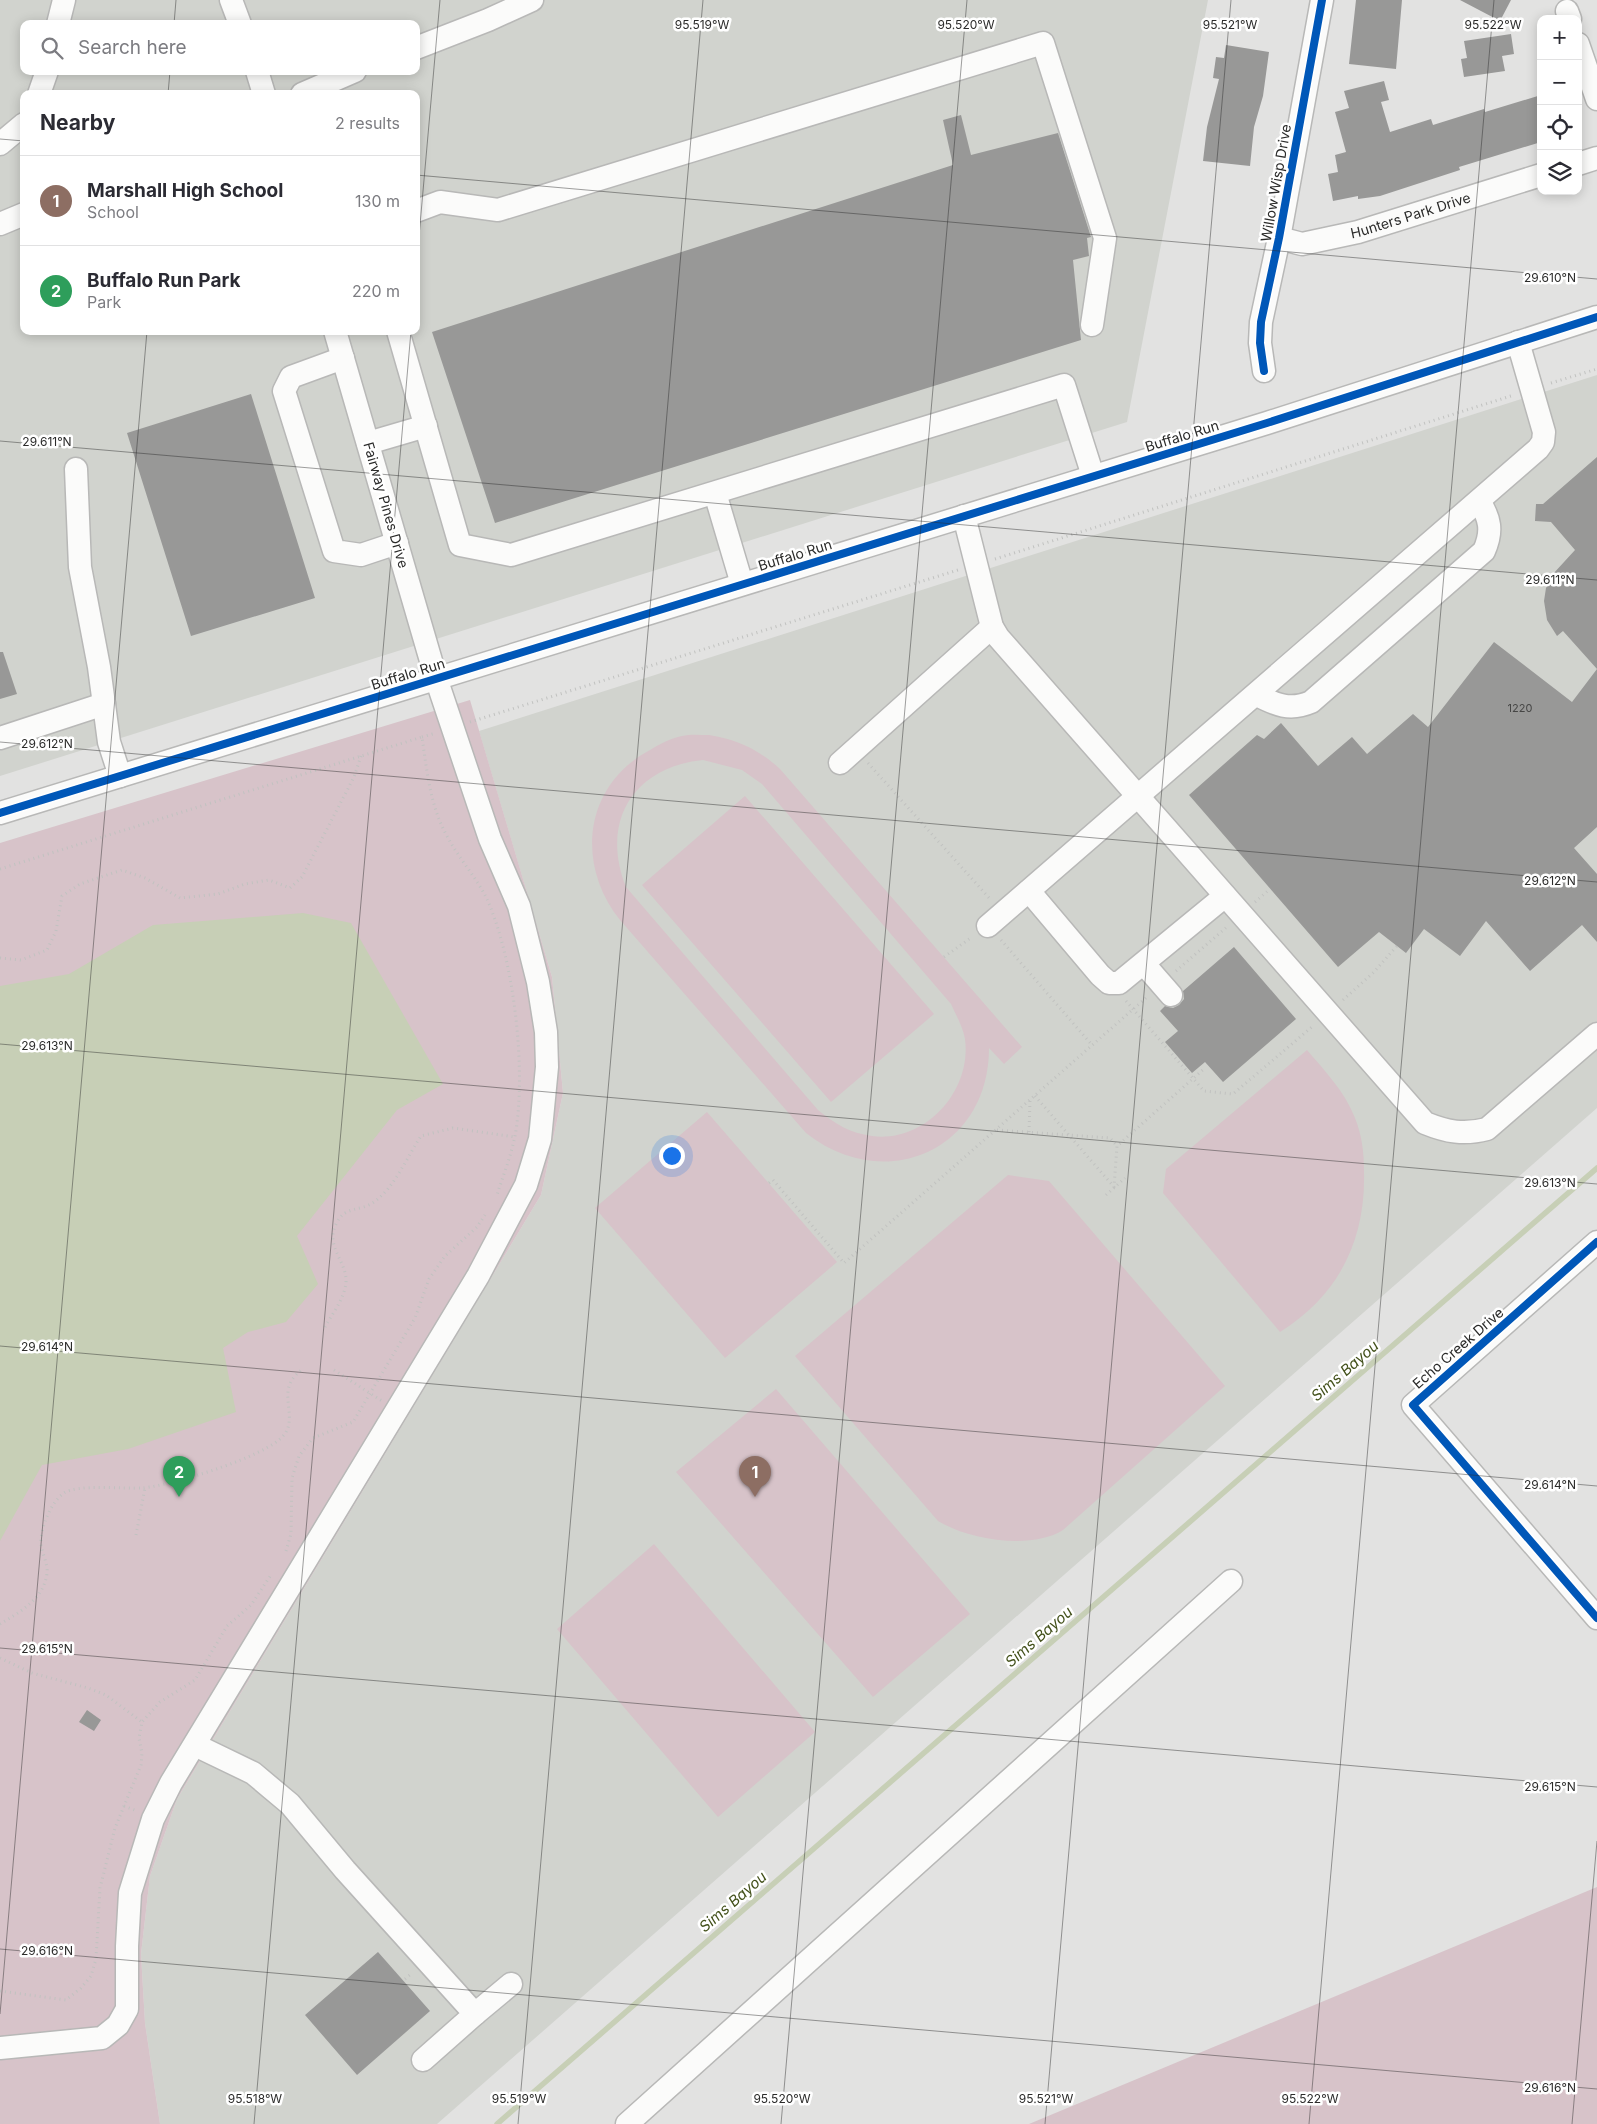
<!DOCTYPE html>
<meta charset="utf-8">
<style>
body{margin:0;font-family:Inter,sans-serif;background:#f7f7f7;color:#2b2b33}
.controls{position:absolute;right:15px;top:15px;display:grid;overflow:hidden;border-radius:10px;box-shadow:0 2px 12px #0003}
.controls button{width:45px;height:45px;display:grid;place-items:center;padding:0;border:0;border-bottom:1px solid #e1e1e2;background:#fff;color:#2b2b33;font:25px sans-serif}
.you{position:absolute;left:671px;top:1155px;width:18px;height:18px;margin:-12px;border:4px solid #fff;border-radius:50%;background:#1a73e8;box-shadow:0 0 0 8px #1a73e833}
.badge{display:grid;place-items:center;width:32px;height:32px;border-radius:50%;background:#111827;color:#fff;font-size:16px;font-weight:700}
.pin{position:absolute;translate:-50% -41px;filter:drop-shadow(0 1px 2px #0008)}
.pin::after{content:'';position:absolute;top:26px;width:18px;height:15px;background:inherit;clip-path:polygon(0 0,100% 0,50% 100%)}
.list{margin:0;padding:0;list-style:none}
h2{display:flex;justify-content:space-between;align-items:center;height:65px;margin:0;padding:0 20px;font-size:21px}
h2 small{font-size:16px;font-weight:400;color:#7c7c81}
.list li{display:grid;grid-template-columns:32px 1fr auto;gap:15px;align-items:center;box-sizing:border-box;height:90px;padding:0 20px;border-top:1px solid #e1e1e2}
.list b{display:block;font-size:19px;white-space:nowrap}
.list p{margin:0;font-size:16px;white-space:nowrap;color:#7c7c81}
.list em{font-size:16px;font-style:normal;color:#7c7c81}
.icon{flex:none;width:28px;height:28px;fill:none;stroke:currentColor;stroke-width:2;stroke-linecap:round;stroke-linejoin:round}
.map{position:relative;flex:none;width:1597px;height:2124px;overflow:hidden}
.search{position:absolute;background:#fff;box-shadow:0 2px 12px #0003;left:20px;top:20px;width:400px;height:55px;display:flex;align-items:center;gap:12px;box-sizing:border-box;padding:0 18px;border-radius:10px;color:#7c7c81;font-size:19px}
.panel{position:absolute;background:#fff;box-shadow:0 2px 12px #0003;left:20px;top:90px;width:400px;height:245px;border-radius:10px}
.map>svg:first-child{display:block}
</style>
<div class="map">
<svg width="1597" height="2124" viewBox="0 0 1597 2124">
<rect width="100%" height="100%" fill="#e2e2e1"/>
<path fill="#d1d3ce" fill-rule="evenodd" d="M0 0H1208L1127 422 0 776ZM24 24H416V71H24ZM24 94H416V331H24Z
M1597 375V1108L437 2124H160L145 2023 141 1954 150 1876 177 1799 541 1195 563 1093 552 977 479 731Z"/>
<path fill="#d7c3c9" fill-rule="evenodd" d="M470 700 552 977 563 1093 541 1195 177 1799 150 1876 141 1954 145 2023 160 2124H0V843Z
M709 735C738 740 758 749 780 769L1022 1047 1004 1064 989 1048C989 1151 884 1195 806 1133L620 920C575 864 584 785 650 750 660 744 671 738 682 736 690 734 700 735 709 735ZM703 760 742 770 762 784 951 1004C956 1015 963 1027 965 1039 972 1091 925 1143 872 1136 850 1133 835 1124 818 1110L626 887C600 822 633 767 703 760Z
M745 796 934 1014 831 1102 642 885Z
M1307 1050C1325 1071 1345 1092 1355 1118 1362 1135 1364 1153 1364 1171 1366 1240 1339 1295 1280 1332L1163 1193 1166 1169Z
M707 1112 837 1262 725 1358 595 1208Z
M1008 1175 1049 1181 1225 1386 1063 1530C1032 1550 969 1540 938 1521L795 1356Z
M776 1389 970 1614 873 1697 676 1472Z
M654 1544 815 1732 718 1817 557 1629Z
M1597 1887V2124H1029Z"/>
<path fill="#c7cfb6" d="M303 913 351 923 443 1084 397 1110 297 1236 318 1284 286 1322 248 1332 223 1348 236 1412 128 1449 42 1465 0 1541V986L69 974 153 925Z"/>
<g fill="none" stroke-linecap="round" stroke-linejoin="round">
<path stroke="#c7cfb6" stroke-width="5.5" d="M497 2124 1597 1168"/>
</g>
<path fill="#989897" d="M1356 0H1402L1396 69 1349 64Z
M1460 0H1511L1500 21Z
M1511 34 1514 54 1502 56 1505 71 1464 77 1461 59 1467 58 1464 41Z
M1226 45 1269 52 1263 96 1254 127 1250 166 1203 161 1207 127 1219 79 1213 78 1216 57 1224 58Z
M1384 81 1389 100 1381 102 1390 132 1431 119 1433 125 1484 109 1485 112 1541 95V142L1459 167 1460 170 1380 196 1358 199V196L1333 201 1328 174 1338 172 1335 155 1346 152 1335 112 1349 108 1344 91Z
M961 115 971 155 1058 133 1091 237 1087 238 1089 256 1073 260 1081 340 495 523 432 332 953 165 943 120Z
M251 394 315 598 191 636 127 433Z
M1597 457V827L1574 848 1597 874V942L1582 925 1530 971 1486 921 1460 956 1424 929 1406 953 1379 932 1338 967 1189 795 1257 735 1264 739 1281 723 1318 766 1352 737 1367 754 1413 714 1428 727 1494 642 1572 702 1597 669 1563 631 1557 636 1547 620 1544 601 1546 588 1553 574 1575 550 1551 522 1535 521 1536 504H1543Z
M0 652H3L17 694 0 699Z
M1234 947 1296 1019 1223 1082 1205 1062 1192 1073 1165 1042 1178 1031 1160 1011 1165 1006 1173 1008 1179 1005 1184 999 1183 991Z
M87 1710 101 1720 94 1731 79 1722Z
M378 1952 430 2011 357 2075 305 2015Z"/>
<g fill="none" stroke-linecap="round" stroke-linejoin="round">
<g stroke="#b8b8b7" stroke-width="25">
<g id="minor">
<path d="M231 0 240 24"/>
<path d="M1567 11 1570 19"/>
<path d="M58 24 64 0"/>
<path d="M1578 44 1597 99"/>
<path d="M416 48 488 20 532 0"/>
<path d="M257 71 264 94"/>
<path d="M39 94 47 71"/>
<path d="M302 94 355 71"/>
<path d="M0 144 24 124"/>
<path d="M1578 164 1597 158"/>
<path d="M416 211 440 202 498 210 1043 43 1105 238 1092 325"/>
<path d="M0 224 24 214"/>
<path id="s1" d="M1279 238 1302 244 1358 232 1541 175"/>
<path d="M398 331 460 545 511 555 1064 385 1093 476"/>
<path d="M343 358 291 377 284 391 334 551 361 555 397 543"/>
<path d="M1264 371 1260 343 1261 322 1279 238 1322 0"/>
<path d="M368 443 426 426"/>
<path d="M76 469 80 567 99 667 109 742 120 776"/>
<path d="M715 493 742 584"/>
<path d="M964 516 992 627 998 637 1425 1123C1447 1132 1464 1135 1487 1129L1597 1034"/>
<path d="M1257 695C1276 705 1290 711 1311 702L1484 551C1493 531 1490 518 1479 501"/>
<path d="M0 738 104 704"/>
<path d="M840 763 992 627"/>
<path d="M0 813 1267 423 1597 317"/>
<path d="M1029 891 1100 975 1109 983H1119L1225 896"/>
<path d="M988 926 1538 449 1543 442 1544 432 1518 342"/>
<path d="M1144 964 1171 995"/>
<path d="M1597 1242 1413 1405 1597 1618"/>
<path d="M195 1745 253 1773 290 1804 345 1870 475 2014 423 2060"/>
<path d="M475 2014 511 1984"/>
<path d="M0 2048 102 2038 118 2025 127 2009V1946L130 1893 153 1819 171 1783 478 1276 526 1185 540 1139 547 1067 546 1032 538 982 519 906 490 839 436 678 335 331"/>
<path d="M627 2124 1231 1581"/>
</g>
</g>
<path stroke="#c1c2c0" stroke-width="3" stroke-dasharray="1 4" stroke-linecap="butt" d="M1551 383 1597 369
M995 559 1514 395
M470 722 958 570
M422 737 436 733
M868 763 991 900
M0 869 422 737C427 771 430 806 447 836 458 857 475 876 486 897 514 957 527 1071 515 1136 511 1156 503 1176 497 1195
M1255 902 1270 889
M1001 940 1092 1045
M944 957 972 937
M0 958 21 960 47 950 56 931 62 896 80 884 122 870 145 878 180 898 218 894 245 884 269 880 290 888 302 877 354 777 361 756
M1176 971 1228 926
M1343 1000 1374 972 1397 946
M1126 1001 1204 1091 1233 1094 1313 1026
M1035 1096 1114 1187 1117 1146 1205 1068
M997 1130 1110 1138 1117 1146
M1029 1132 1030 1100
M769 1183 773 1180 844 1263 1147 997
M1106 1195 1125 1178
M325 1327C332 1314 345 1298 346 1282 347 1261 325 1247 336 1224 345 1205 360 1212 374 1202 395 1187 407 1157 421 1136L453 1128 515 1137
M334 1370 382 1401
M136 1535 145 1488
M286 1551 291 1534 292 1478 299 1456 313 1438 353 1422 415 1318 429 1279 445 1256 477 1227 485 1215
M0 1624C20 1612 44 1599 47 1573 48 1564 42 1553 41 1544 40 1528 51 1502 64 1493 77 1484 124 1489 143 1488 172 1485 266 1457 284 1435 296 1420 283 1399 290 1384 292 1378 298 1373 302 1369
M0 1658 32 1673 88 1688 106 1695 142 1722
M124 1806 137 1811
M405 1979 412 1973
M0 1991 66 2000 81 1988 91 1976 96 1959 100 1888 115 1828 141 1765 142 1753 139 1738 142 1722 160 1702 195 1680 227 1626 251 1605 271 1575"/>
<use href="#minor" stroke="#fbfbfa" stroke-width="22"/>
<g stroke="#fff" stroke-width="11">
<path id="cycleway" d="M1264 371 1260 343 1261 322 1279 238 1322 0
M0 813 1267 423 1597 317
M1597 1242 1413 1405 1597 1618"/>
</g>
<use href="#cycleway" stroke="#0057b8" stroke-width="8"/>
</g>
<path fill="none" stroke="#2b2b2a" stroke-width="1" stroke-opacity="0.45" d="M174 24 176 0M168 94 170 71M0 139 24 141M416 175 1597 279M416 270 440 0M0 441 1597 580M0 742 1597 882M0 1044 1597 1184M0 1346 1597 1486M0 1648 1597 1787M0 1949 1597 2089M0 2014 147 331M254 2124 411 331M518 2124 703 0M781 2124 967 0M1045 2124 1231 0M1309 2124 1494 0M1572 2124 1597 1841"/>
<g text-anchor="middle" stroke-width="5" stroke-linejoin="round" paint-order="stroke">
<g font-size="11" fill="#464645">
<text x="1520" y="712">1220</text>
</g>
<g font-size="14" fill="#2b2b2a" stroke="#fff">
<text transform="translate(1276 183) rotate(-80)" y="5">Willow Wisp Drive</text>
<text dy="5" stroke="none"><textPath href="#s1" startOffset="136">Hunters Park Drive</textPath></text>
<text transform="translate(1182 436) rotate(-17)" y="5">Buffalo Run</text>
<text transform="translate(386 505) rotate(74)" y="5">Fairway Pines Drive</text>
<text transform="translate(795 555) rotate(-17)" y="5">Buffalo Run</text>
<text transform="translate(408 674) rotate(-17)" y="5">Buffalo Run</text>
<text transform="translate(1458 1348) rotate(-41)" y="5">Echo Creek Drive</text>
</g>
<g font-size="15" font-style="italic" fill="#43511b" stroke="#fff">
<text transform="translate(1345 1371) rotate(-41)" y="5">Sims Bayou</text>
<text transform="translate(1039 1637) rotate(-41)" y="5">Sims Bayou</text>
<text transform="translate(733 1902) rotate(-41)" y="5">Sims Bayou</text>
</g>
</g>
<g font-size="12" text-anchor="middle" fill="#2b2b2a" stroke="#fff" stroke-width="5" stroke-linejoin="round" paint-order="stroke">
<text x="702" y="29">95.519°W</text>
<text x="966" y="29">95.520°W</text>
<text x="1230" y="29">95.521°W</text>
<text x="1493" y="29">95.522°W</text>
<text x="1550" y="282">29.610°N</text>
<text x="47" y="446">29.611°N</text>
<text x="1550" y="584">29.611°N</text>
<text x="47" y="748">29.612°N</text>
<text x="1550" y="885">29.612°N</text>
<text x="47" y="1050">29.613°N</text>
<text x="1550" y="1187">29.613°N</text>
<text x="47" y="1351">29.614°N</text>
<text x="1550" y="1489">29.614°N</text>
<text x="47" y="1653">29.615°N</text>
<text x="1550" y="1791">29.615°N</text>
<text x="47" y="1955">29.616°N</text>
<text x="1550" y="2092">29.616°N</text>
<text x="255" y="2103">95.518°W</text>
<text x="519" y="2103">95.519°W</text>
<text x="782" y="2103">95.520°W</text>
<text x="1046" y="2103">95.521°W</text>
<text x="1310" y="2103">95.522°W</text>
</g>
</svg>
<div class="controls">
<button>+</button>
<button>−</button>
<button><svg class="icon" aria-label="locate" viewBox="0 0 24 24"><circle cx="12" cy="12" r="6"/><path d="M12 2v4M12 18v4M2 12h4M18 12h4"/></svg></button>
<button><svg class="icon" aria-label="layers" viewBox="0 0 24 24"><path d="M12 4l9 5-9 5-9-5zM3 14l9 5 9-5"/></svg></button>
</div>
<div class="you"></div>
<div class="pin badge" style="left:755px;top:1497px;background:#8d6e63">1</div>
<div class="pin badge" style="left:179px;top:1497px;background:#2e9e5b">2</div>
<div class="search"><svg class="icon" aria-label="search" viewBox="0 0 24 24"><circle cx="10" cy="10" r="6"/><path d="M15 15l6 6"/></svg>Search here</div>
<section class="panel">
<h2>Nearby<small>2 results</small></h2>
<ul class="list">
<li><span class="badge" style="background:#8d6e63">1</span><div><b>Marshall High School</b><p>School</p></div><em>130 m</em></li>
<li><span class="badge" style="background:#2e9e5b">2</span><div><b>Buffalo Run Park</b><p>Park</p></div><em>220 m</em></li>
</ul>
</section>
</div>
